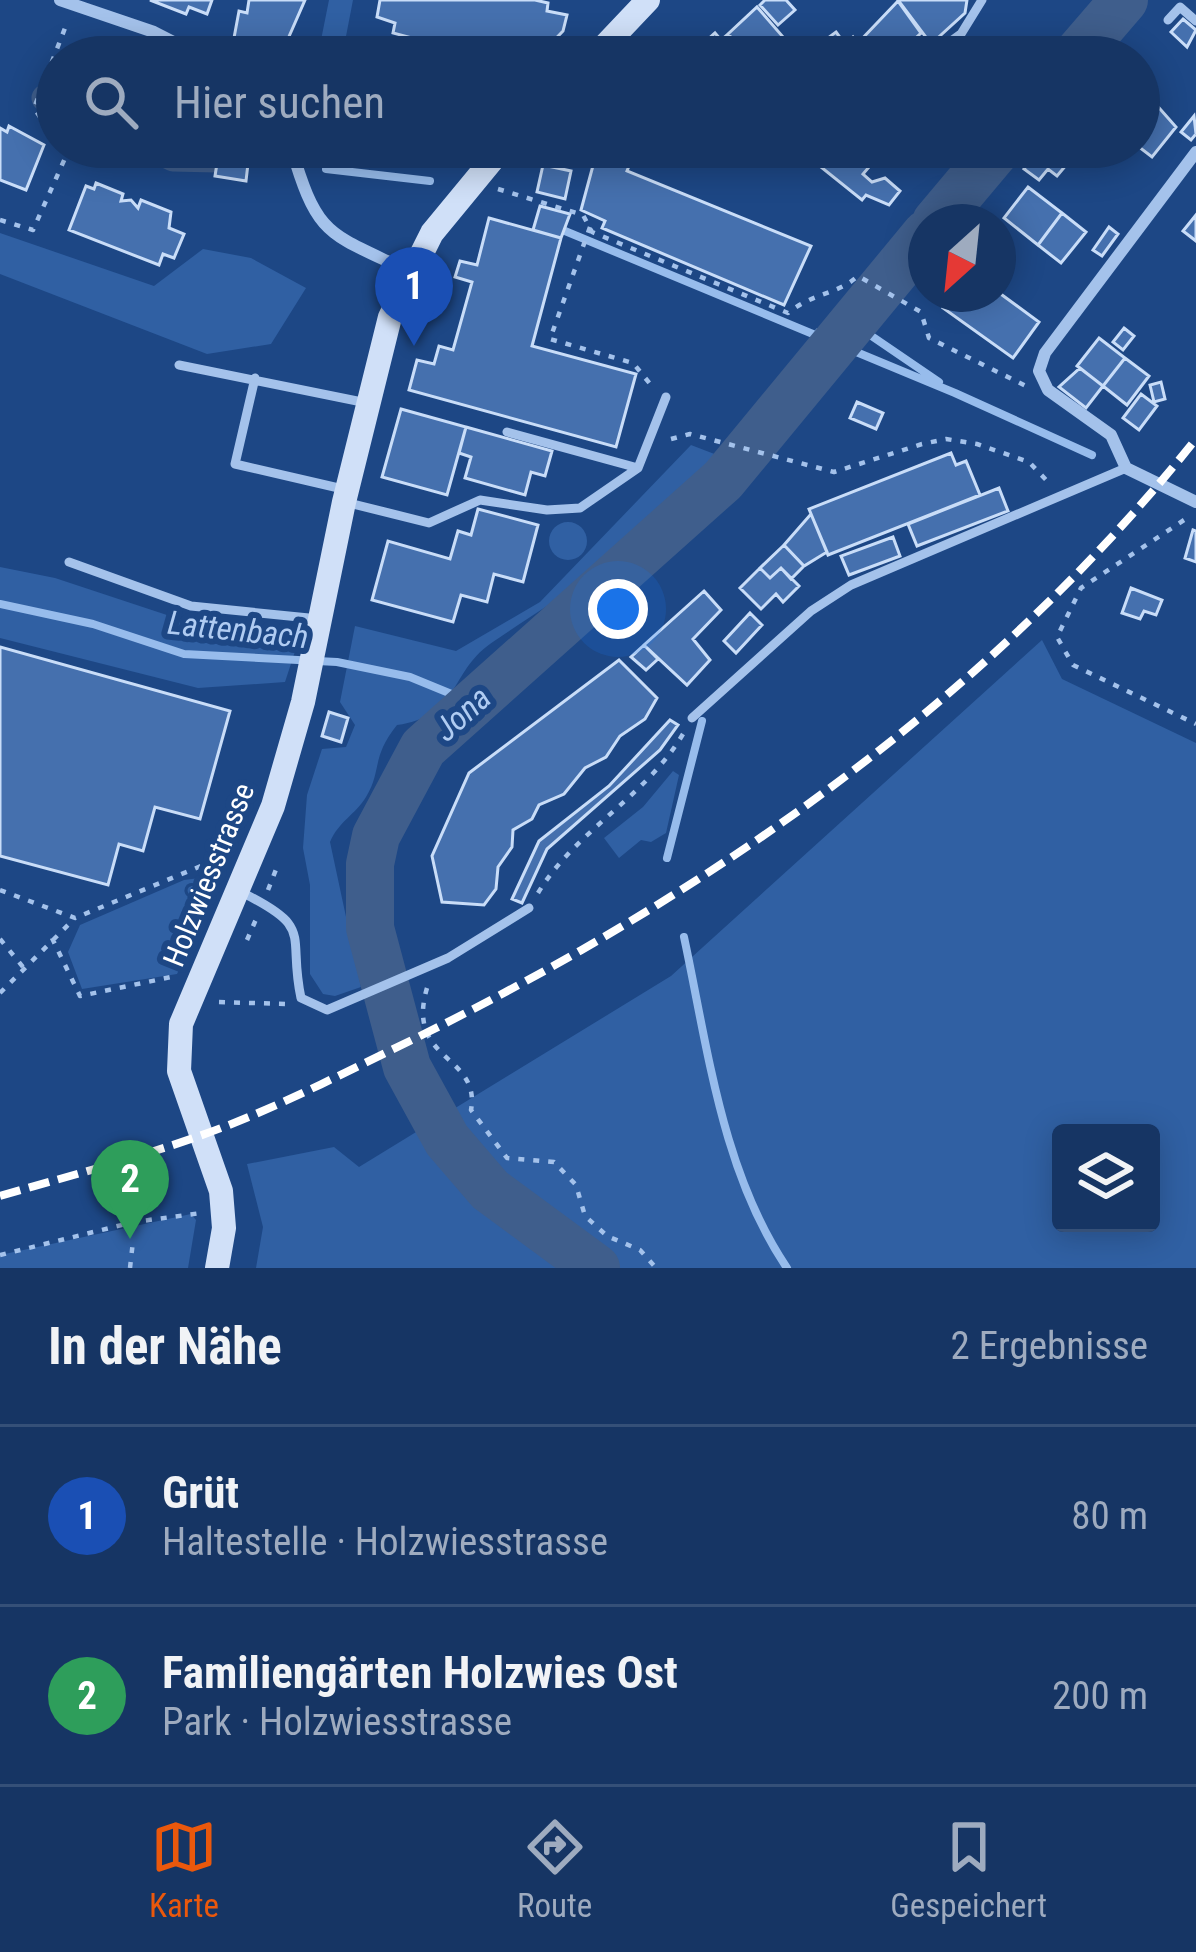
<!DOCTYPE html>
<html lang="de">
<meta charset="utf-8">
<style>
body{margin:0;font-family:"Roboto Condensed",sans-serif;background:#1f3d6a;color:#f1f3f6}
.controls{position:absolute;right:36px;bottom:36px;display:grid;overflow:hidden;border-radius:12px;box-shadow:0 6px 30px #0003}
.controls button{width:108px;height:108px;display:grid;place-items:center;padding:0;border:0;border-bottom:3px solid #355078;background:#163564;color:#f1f3f6;font:60px sans-serif}
.compass{position:absolute;left:908px;top:204px;width:108px;height:108px;border-radius:50%;background:#163564;box-shadow:0 6px 30px #0003;rotate:207deg}
.you{position:absolute;left:618px;top:609px;width:42px;height:42px;margin:-30px;border:9px solid #fff;border-radius:50%;background:#1a73e8;box-shadow:0 0 0 18px #1a73e833}
.badge{display:grid;place-items:center;width:78px;height:78px;border-radius:50%;background:#ea580c;color:#fff;font-size:39px;font-weight:700}
.pin{position:absolute;translate:-50% -99px;filter:drop-shadow(0 3px 6px #0008)}
.pin::after{content:'';position:absolute;top:63px;width:42px;height:36px;background:inherit;clip-path:polygon(0 0,100% 0,50% 100%)}
.list{margin:0;padding:0;list-style:none}
h2{display:flex;justify-content:space-between;align-items:center;height:156px;margin:0;padding:0 48px;font-size:51px}
h2 small{font-size:39px;font-weight:400;color:#9eabbf}
.list li{display:grid;grid-template-columns:78px 1fr auto;gap:36px;align-items:center;box-sizing:border-box;height:180px;padding:0 48px;border-top:3px solid #355078}
.list b{display:block;font-size:45px;white-space:nowrap}
.list p{margin:0;font-size:39px;white-space:nowrap;color:#9eabbf}
.list em{font-size:39px;font-style:normal;color:#9eabbf}
.icon{flex:none;width:66px;height:66px;fill:none;stroke:currentColor;stroke-width:2;stroke-linecap:round;stroke-linejoin:round}
.map{position:relative;flex:none;width:1196px;height:1268px;overflow:hidden}
.search{position:absolute;background:#163564;box-shadow:0 6px 30px #0003;left:36px;right:36px;top:36px;height:132px;display:flex;align-items:center;gap:30px;box-sizing:border-box;padding:0 42px;border-radius:66px;color:#9eabbf;font-size:45px}
.sheet{height:516px;background:#163564}
nav{display:flex;justify-content:space-around;align-items:center;box-sizing:border-box;height:168px;border-top:3px solid #355078;background:#163564;font-size:33px;color:#9eabbf}
nav a{display:grid;justify-items:center;gap:6px}
nav .on{color:#ea580c}
.map>svg:first-child{display:block}
</style>
<div class="map">
<svg width="1196" height="1268" viewBox="0 0 1196 1268">
<rect width="100%" height="100%" fill="#1d4785"/>
<path fill="#3060a3" fill-rule="evenodd" d="M329 0H353L342 57 318 55Z
M360 37 394 44 393 50 419 57H355Z
M0 233 154 286 203 249 251 258 306 288 271 344 207 354 0 274Z
M691 445 717 455C684 525 553 600 490 644 450 672 459 717 397 725 371 757 382 771 366 797 355 815 339 821 330 842L361 987 335 996 323 994 310 974V885L303 848 307 795 322 749 346 747 355 725 340 702 355 626 456 651 540 602Z
M549 541a19 19 0 1 1 38 0a19 19 0 1 1-38 0Z
M0 567 55 578 185 621 300 636 285 682 198 688 0 638Z
M1042 640 1062 679 1196 743V1268H256L263 1227 247 1164 334 1147 359 1167 671 976ZM1061 1133H1151V1223H1061Z
M673 771 679 775 666 833 651 842 641 840 619 858 604 838 643 807Z
M208 877 217 889 177 974 82 989 68 952 80 925 184 880Z
M191 1214 196 1220 188 1268H0V1255Z"/>
<g fill="none" stroke-linecap="round" stroke-linejoin="round">
<path stroke="#97bcec" stroke-width="8" d="M196 157 206 147
M326 169 430 181
M565 231 955 393 1092 455
M851 322 939 382
M819 332H843
M0 604 93 624 184 654 337 662 410 677 471 702
M667 858 702 721
M684 937C708 1049 722 1172 787 1268"/>
<path stroke="#3f5e8c" stroke-width="27" d="M45 98 57 104
M151 147 173 158 216 159"/>
<path stroke="#3f5e8c" stroke-width="48" d="M1075 57 1124 0
M936 222 999 147
M596 1268 490 1190 447 1140 407 1067 370 928V864L376 836 423 748 723 480 926 234"/>
</g>
<path fill="#4570ae" stroke="#c9ddf8" stroke-width="3" d="M150 0H212L207 14 189 7 186 14Z
M249 0H305L280 57 231 54 239 11 247 13Z
M380 0H535L548 3 547 11 567 15 563 31 538 57 469 47 465 57 450 53 453 41 439 38 438 45 393 33 395 23 377 17Z
M765 0H786L795 10 778 25 760 5Z
M967 0 965 13 931 44 898 0Z
M898 1 921 33 895 57H872L858 43Z
M757 7 790 45 776 57H750L728 34Z
M1183 19 1196 30 1187 47 1171 32Z
M836 32 844 43 829 54 821 43Z
M715 33 721 40 703 57H688Z
M728 34 750 57H703L721 40Z
M853 37 858 43 872 57 835 54Z
M655 39 665 47 656 57 647 49Z
M1141 91 1153 101 1139 118V94Z
M1153 101 1176 127 1152 157 1139 147V118Z
M1194 116 1196 134 1191 140 1181 132Z
M9 126 44 145 26 190 0 180V128L7 132Z
M350 147H433L429 164Z
M598 147H624L634 154 627 171 811 246 784 305 602 228 605 221 581 210Z
M768 147H793L782 161Z
M796 147H860L875 160 863 174 872 182 885 178 900 191 889 205 866 195 862 200Z
M1041 147 1067 164 1057 176 1048 169 1039 180 1024 169Z
M219 151 249 155 246 181 215 176Z
M543 165 571 171 565 199 537 192Z
M96 183 123 194 121 201 131 200 138 208 141 200 171 212 169 228 184 234 174 258 163 254 159 265 69 230 86 186 94 189Z
M1028 187 1062 213 1038 245 1004 218Z
M540 206 570 214 561 238 533 230Z
M1062 213 1086 232 1061 263 1038 245Z
M1196 215V241L1183 231Z
M489 218 561 238 532 346 636 374 616 447 409 390 417 360 434 364 439 346 453 350 472 282 455 277 460 261 477 265Z
M1109 227 1118 234 1102 256 1093 250Z
M998 292 1039 322 1013 358 943 308 953 294Z
M1124 328 1134 336 1123 350 1113 342Z
M1099 338 1125 358 1103 386 1077 366Z
M1125 358 1149 376 1127 405 1103 386Z
M1080 368 1103 386 1086 408 1059 387Z
M1161 382 1165 399 1154 402 1150 385Z
M1141 394 1157 406 1139 430 1123 418Z
M857 402 883 413 876 429 850 418Z
M401 409 466 427 447 495 382 477Z
M466 427 552 451 545 476 531 472 525 495 465 478 471 457 459 453Z
M951 453 956 465 966 461 980 495 828 555 809 509Z
M999 488 1008 511 917 546 908 524Z
M478 509 538 525 523 582 494 574 487 602 461 595 453 622 372 600 388 541 450 559 458 531 471 535Z
M811 514 827 552 804 566 784 545Z
M1193 530 1196 531V562L1185 558Z
M893 537 900 556 849 575 841 556Z
M784 545 804 566 791 579 781 568 770 578 760 568Z
M760 568 770 578 781 568 799 586 783 602 776 594 761 609 740 588Z
M1131 588 1162 600 1156 615 1144 611 1140 619 1122 613Z
M704 591 721 610 693 639 710 660 687 685 644 645Z
M750 613 762 625 736 653 724 641Z
M644 645 658 659 646 670 631 657Z
M0 647 230 711 200 819 155 807 143 851 119 844 108 885 0 856Z
M619 660 657 698 645 719 620 736 606 757 585 768 564 794 539 805 532 819 513 830 512 847 498 867 496 889 484 905 442 902 432 856 469 773Z
M329 712 348 718 341 742 322 736Z
M670 720 678 725 660 750 547 849 522 903 512 899 539 841 609 786Z"/>
<g fill="none" stroke-linecap="round" stroke-linejoin="round">
<path stroke="#a4c2eb" stroke-width="4.5" stroke-dasharray="6 9" stroke-linecap="butt" d="M57 142 34 108 67 23
M498 189 583 215 592 232 788 313C816 291 835 296 858 276L921 312 929 338 1028 387
M0 220 33 230 66 156 60 147
M590 227 550 339 633 363 651 385
M671 439 690 434 834 472 922 444 946 439 977 444 1029 462 1050 484
M1184 520 1081 588 1057 637 1073 665 1196 724
M0 890 75 918 223 857
M268 890 277 867
M538 893C576 830 645 798 683 734
M52 938 80 996 176 976
M0 939 23 967
M247 940 257 917
M427 988C405 1062 481 1054 471 1110L507 1158 554 1162 576 1185 585 1216 607 1236 640 1250 656 1268
M0 993 75 918
M219 1002 285 1004
M0 1255 134 1222 201 1213
M130 1268 133 1241"/>
<path stroke="#a4c2eb" stroke-width="9" d="M1168 20 1180 7 1196 21
M929 57 961 34 982 0
M179 365 367 403
M255 378 235 464 343 489
M638 468 666 397
M349 503 429 523 480 500 547 510 580 508 638 468 507 432
M69 562 191 606 319 619
M692 718 811 611 851 585 1126 468
M241 892C316 929 287 933 301 998L327 1010 448 958 529 908"/>
<path stroke="#a4c2eb" stroke-width="12" d="M60 0 154 32 203 57
M291 147C318 239 328 232 410 272
M1196 152 1045 353 1039 371 1048 390 1111 435 1126 468 1196 502"/>
<path stroke="#d0e0f8" stroke-width="24" d="M594 57 648 0
M217 1268 224 1228 221 1191 179 1071 181 1024 273 806 303 702 344 502 390 317 432 233 503 147"/>
<path stroke="#fff" stroke-width="8" stroke-dasharray="21 9" stroke-linecap="butt" d="M0 1196C79 1173 158 1153 234 1123 296 1098 356 1067 416 1038 712 892 988 699 1196 439"/>
</g>
<g text-anchor="middle" stroke-width="12" stroke-linejoin="round" paint-order="stroke">
<g font-size="30" fill="#fff" stroke="#1d4785">
<text transform="translate(209 875) rotate(-68)" y="10">Holzwiesstrasse</text>
</g>
<g font-size="33" font-style="italic" fill="#b0ccf2" stroke="#1d4785">
<text transform="translate(238 629) rotate(6)" y="12">Lattenbach</text>
<text transform="translate(462 713) rotate(-42)" y="12">Jona</text>
</g>
</g>
</svg>
<div class="controls">
<button><svg class="icon" aria-label="layers" viewBox="0 0 24 24"><path d="M12 4l9 5-9 5-9-5zM3 14l9 5 9-5"/></svg></button>
</div>
<svg class="compass" viewBox="-18 -18 36 36"><path d="M0-13l5 13h-10z" fill="#e53935"/><path d="M0 13l5-13h-10z" fill="#9eabbf"/></svg>
<div class="you"></div>
<div class="pin badge" style="left:414px;top:346px;background:#1a4fb4">1</div>
<div class="pin badge" style="left:130px;top:1239px;background:#2e9e5b">2</div>
<div class="search"><svg class="icon" aria-label="search" viewBox="0 0 24 24"><circle cx="10" cy="10" r="6"/><path d="M15 15l6 6"/></svg>Hier suchen</div>
</div>
<section class="sheet">
<h2>In der Nähe<small>2 Ergebnisse</small></h2>
<ul class="list">
<li><span class="badge" style="background:#1a4fb4">1</span><div><b>Grüt</b><p>Haltestelle · Holzwiesstrasse</p></div><em>80 m</em></li>
<li><span class="badge" style="background:#2e9e5b">2</span><div><b>Familiengärten Holzwies Ost</b><p>Park · Holzwiesstrasse</p></div><em>200 m</em></li>
</ul>
</section>
<nav>
<a class="on"><svg class="icon" aria-label="map" viewBox="0 0 24 24"><path d="M3 6l6-2 6 2 6-2v14l-6 2-6-2-6 2zM9 4v14M15 6v14"/></svg>Karte</a>
<a><svg class="icon" aria-label="directions" viewBox="0 0 24 24"><path d="M12 3l9 9-9 9-9-9zM9 14v-3h6M13 9l2 2-2 2"/></svg>Route</a>
<a><svg class="icon" aria-label="saved" viewBox="0 0 24 24"><path d="M7 4h10v16l-5-4-5 4z"/></svg>Gespeichert</a>
</nav>
